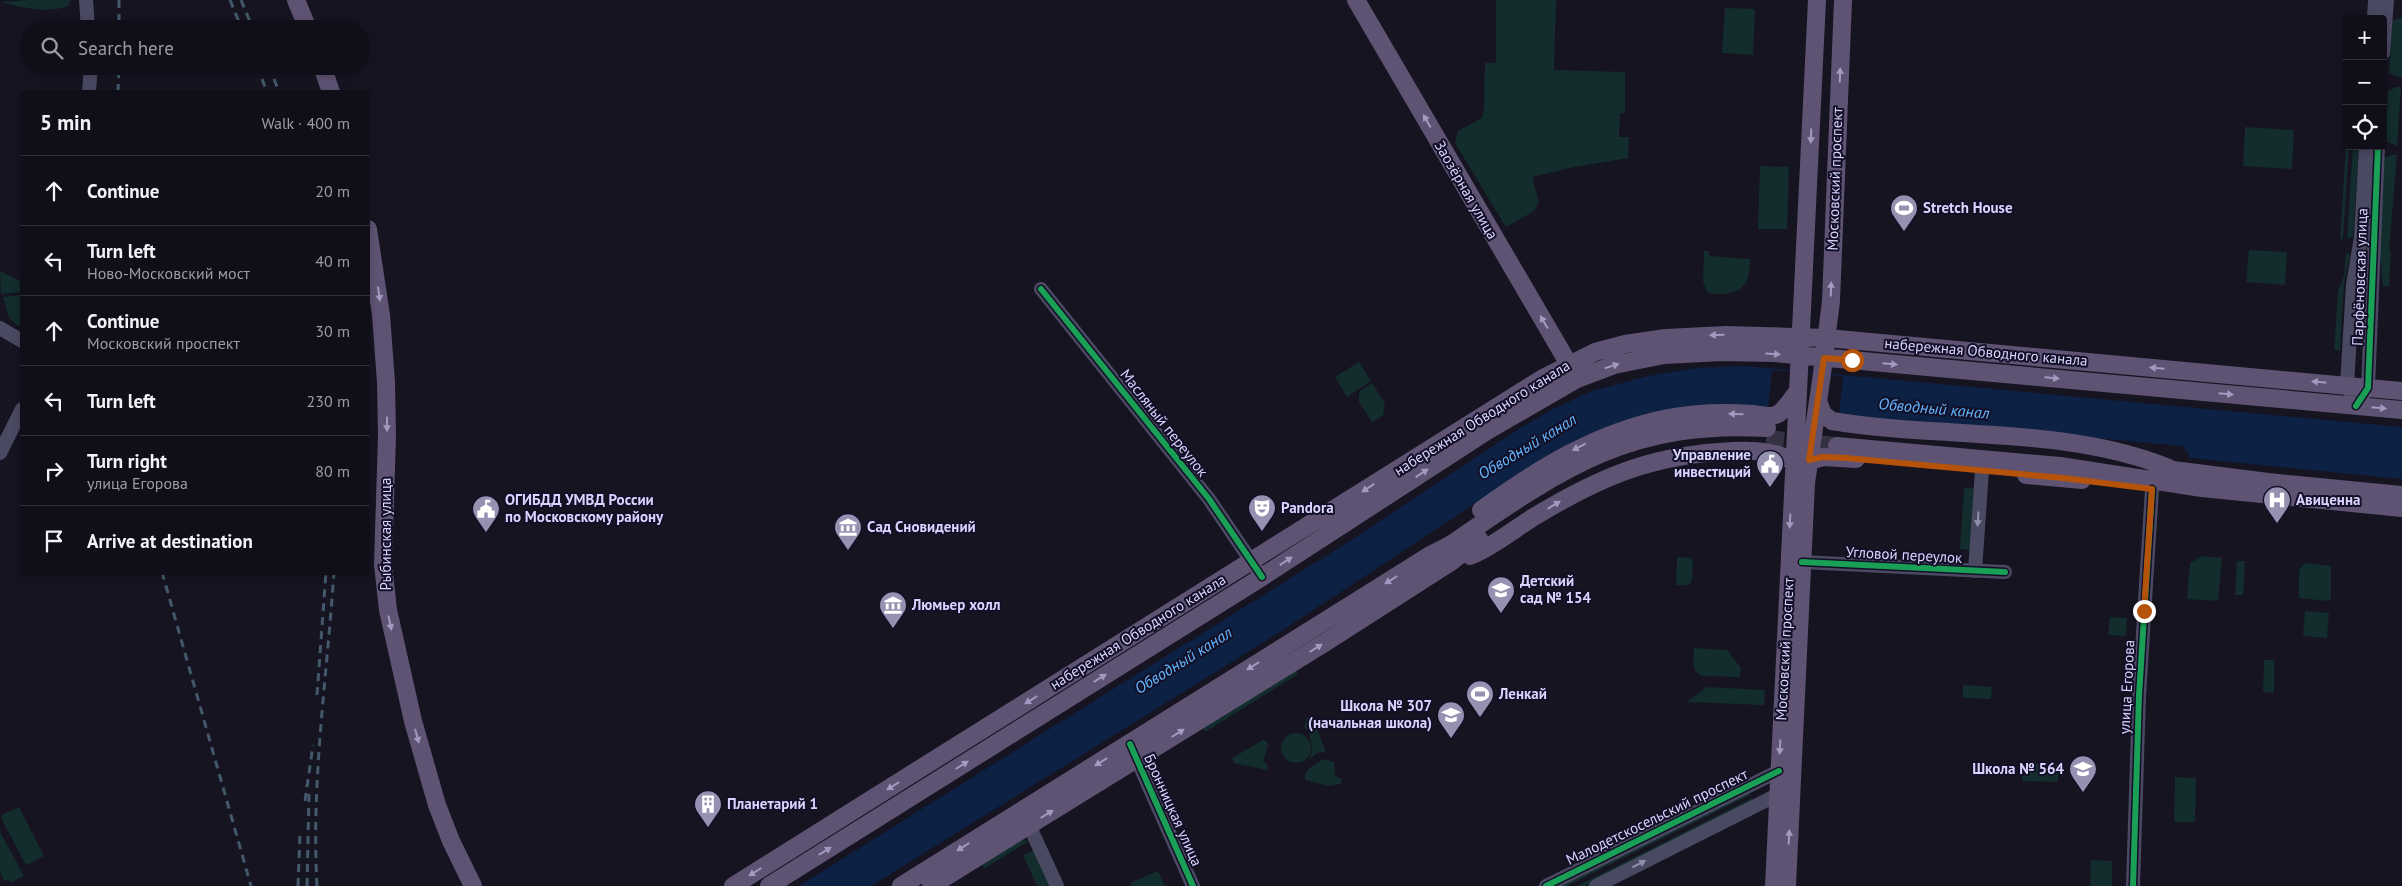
<!DOCTYPE html>
<meta charset="utf-8">
<style>
body{margin:0;font-family:"PT Sans",sans-serif;background:#191822;color:#f1f3f6}
.controls{position:absolute;right:15px;top:15px;display:grid;overflow:hidden;border-radius:5px;box-shadow:0 2px 8px #0003}
.controls button{width:45px;height:45px;display:grid;place-items:center;padding:0;border:0;border-bottom:1px solid #302f38;background:#100f19;color:#f1f3f6;font:25px sans-serif}
.stop{position:absolute;width:15px;height:15px;margin:-11px;border:4px solid #b45309;border-radius:50%;background:#fff}
.stop.end{background:#b45309;border-color:#fff;box-shadow:0 1px 5px #0008}
.list{margin:0;padding:0;list-style:none}
h2{display:flex;justify-content:space-between;align-items:center;height:65px;margin:0;padding:0 20px;font-size:21px}
h2 small{font-size:16px;font-weight:400;color:#9c9ca2}
.list li{display:grid;grid-template-columns:32px 1fr auto;gap:15px;align-items:center;box-sizing:border-box;height:70px;padding:0 20px;border-top:1px solid #302f38}
.list b{display:block;font-size:19px;white-space:nowrap}
.list p{margin:0;font-size:16px;white-space:nowrap;color:#9c9ca2}
.list em{font-size:16px;font-style:normal;color:#9c9ca2}
.icon{flex:none;width:28px;height:28px;fill:none;stroke:currentColor;stroke-width:2;stroke-linecap:round;stroke-linejoin:round}
.map{position:relative;flex:none;width:2402px;height:886px;overflow:hidden}
.search{position:absolute;background:#100f19;box-shadow:0 2px 8px #0003;left:20px;top:20px;width:350px;height:55px;display:flex;align-items:center;gap:12px;box-sizing:border-box;padding:0 18px;border-radius:28px;color:#9c9ca2;font-size:19px}
.panel{position:absolute;background:#100f19;box-shadow:0 2px 8px #0003;left:20px;top:90px;width:350px;height:485px;border-radius:5px}
.map>svg:first-child{display:block}
</style>
<div class="map">
<svg width="2402" height="886" viewBox="0 0 2402 886">
<rect width="100%" height="100%" fill="#161421"/>
<path fill="#132c2d" d="M29 0H71L68 6C48 14 19 7 0 2Z
M1496 0H1556L1554 70 1625 72V113H1620L1619 137H1629L1628 158 1574 167 1532 177 1539 202 1534 211 1506 227 1455 143 1458 131 1482 118 1484 108 1485 63H1496Z
M1725 8 1755 9 1753 55 1722 53Z
M2402 17V78L2389 73 2392 21Z
M2396 87H2401L2397 146 2385 141 2388 91Z
M2245 127 2294 130 2292 169 2243 166Z
M2346 146H2349L2343 239H2340Z
M2353 146H2359L2353 237 2347 239Z
M2392 155H2397L2389 250 2391 251 2389 286H2383L2379 241 2384 158Z
M1760 166 1789 167 1787 229H1758Z
M2249 250 2287 252 2285 285 2246 282Z
M1704 251H1709V256L1750 259C1750 280 1745 293 1722 294 1716 294 1712 294 1707 292L1703 281Z
M2346 252 2350 255 2344 283 2340 351 2334 350 2338 292 2344 275Z
M0 271 22 282V292L1 294Z
M22 295V326H18L9 318 3 297Z
M1359 362 1371 381 1347 397 1335 377Z
M1372 383 1385 403 1383 416 1372 422 1359 402V392Z
M1964 488H1974L1970 550 1960 549Z
M2202 556 2222 558 2218 601 2187 599 2190 563Z
M1677 557 1690 558 1693 561 1692 581 1688 585H1676Z
M2237 561H2245L2243 595H2235Z
M2305 563 2331 566V598L2329 601 2299 598V570Z
M2305 611 2329 613 2327 638 2303 636Z
M2110 617 2127 618 2126 636 2108 635Z
M1694 648 1727 650 1741 668 1740 677 1702 676C1690 671 1694 659 1694 648Z
M2264 660H2274V693L2263 692Z
M1296 670 1298 674 1205 732 1202 728Z
M1963 685 1992 687 1991 699 1963 698Z
M1707 687 1765 690 1764 705 1687 702Z
M1307 717 1313 718 1326 752 1316 753 1309 761 1312 748 1309 731 1304 727Z
M1281 748a15 15 0 1 1 30 0a15 15 0 1 1-30 0Z
M1263 740 1267 742 1268 746 1263 761 1267 764V770L1234 763 1232 758Z
M1323 759 1334 762 1335 776 1342 779 1341 784 1329 786 1305 780C1303 768 1316 765 1323 759Z
M2022 763 2059 764 2058 782 2022 781Z
M2175 777 2196 778 2195 822H2174Z
M1748 792 1750 795 1567 886H1559Z
M1752 798 1753 801 1585 886H1577Z
M19 807 44 856 29 864 25 863 1 818 2 815Z
M0 832 24 876 12 882 4 880 0 872Z
M1021 840 1029 841 984 869 982 864Z
M1034 850 1051 886H1037L1023 855Z
M2091 860 2112 861V886H2090Z
M1158 871 1165 886H1132L1130 883Z"/>
<path fill="#0d2144" d="M1745 366 2402 427V479L2190 458 2187 451 2182 446 1797 411 1605 428 1585 436 1547 456 1280 632 871 886H799L1353 539 1520 428 1551 410 1592 391 1648 376 1696 368Z"/>
<path fill="#161421" d="M1772 370 1843 376 1839 415 1768 409Z"/>
<g fill="none" stroke-linecap="round" stroke-linejoin="round">
<path stroke="#333142" stroke-width="18" stroke-dasharray="18 9" stroke-linecap="butt" d="M1766 439 1837 446"/>
<path stroke="#4a4962" stroke-width="14" d="M86 0 88 29
M2374 19 2375 0
M2383 53 2387 0
M89 92 91 66
M1041 289 1209 499 1262 577
M0 328 22 341
M2351 394 2347 385 2353 285 2361 237 2366 146
M2356 406 2368 388 2378 146
M0 453 22 409
M1802 562 2005 572
M1975 571 1982 470
M1133 751 1193 886
M1029 825 1057 886
M1546 886 1779 771
M1596 886 1785 791
M2133 886 2139 696 2152 489"/>
<path stroke="#5e5373" stroke-width="18" d="M296 0 308 29
M1356 0 1574 373
M322 66 331 92
M368 229 381 315 386 382 387 436 383 564 388 610 413 721 437 805 451 841 473 886
M1818 401 1823 414 1832 421C1940 439 2067 426 2169 468
M1837 446 2060 466 2202 488 2402 508
M1809 461 1823 457 1856 459
M2157 468 2268 482 2402 495
M2026 475 2082 480
M1481 510C1539 468 1597 432 1668 418 1696 413 1724 412 1752 414 1760 415 1771 418 1778 414 1786 409 1792 398 1798 391
M1470 556C1492 547 1512 531 1532 518 1595 480 1645 457 1719 452 1744 450 1771 449 1793 461
M733 886 1543 378 1595 352 1625 344 1666 338 1726 335 1827 338 2402 391
M769 886 1262 577 1487 431 1577 379 1614 365 1664 355 1722 352 1774 353 2402 410
M901 886 1432 554 1450 545C1560 470 1627 420 1767 428
M931 886 1326 642 1451 562 1479 539
M1774 886 1817 0
M1787 886 1806 483 1822 374 1831 301 1843 0"/>
<path stroke="#43596b" stroke-width="3" stroke-dasharray="8 6" stroke-linecap="butt" d="M119 0V29
M230 0 242 29
M241 0 253 29
M257 66 267 92
M269 66 279 92
M118 92 119 66
M162 572 251 886
M317 695 326 572
M305 801 313 745
M298 886 300 834
M307 886 309 794
M317 886C311 781 327 677 334 572"/>
<g stroke="#130f26" stroke-width="9">
<path id="cycleway" d="M1041 289 1209 499 1262 577
M2356 406 2368 388 2378 146
M1802 562 2005 572
M1130 744 1193 886
M1546 886 1779 771
M2133 886 2139 696 2152 489"/>
</g>
<use href="#cycleway" stroke="#1a9f57" stroke-width="6"/>
</g>
<defs><path id="oneway-solid" d="M-6-.8H1V-3.2L6.5 0L1 3.2V.8H-6Z" transform="scale(1.25)"/></defs>
<g fill="#a29ac0">
<use href="#oneway-solid" transform="translate(1840 75) rotate(-88)"/>
<use href="#oneway-solid" transform="translate(1427 121) rotate(-120)"/>
<use href="#oneway-solid" transform="translate(1811 136) rotate(92)"/>
<use href="#oneway-solid" transform="translate(1831 289) rotate(-88)"/>
<use href="#oneway-solid" transform="translate(379 294) rotate(82)"/>
<use href="#oneway-solid" transform="translate(1544 322) rotate(-120)"/>
<use href="#oneway-solid" transform="translate(1717 335) rotate(179)"/>
<use href="#oneway-solid" transform="translate(1773 354) rotate(3)"/>
<use href="#oneway-solid" transform="translate(1890 364) rotate(5)"/>
<use href="#oneway-solid" transform="translate(1612 366) rotate(-17)"/>
<use href="#oneway-solid" transform="translate(2157 368) rotate(-175)"/>
<use href="#oneway-solid" transform="translate(2052 378) rotate(5)"/>
<use href="#oneway-solid" transform="translate(2319 382) rotate(-174)"/>
<use href="#oneway-solid" transform="translate(2226 394) rotate(5)"/>
<use href="#oneway-solid" transform="translate(2379 408) rotate(5)"/>
<use href="#oneway-solid" transform="translate(1736 414) rotate(-178)"/>
<use href="#oneway-solid" transform="translate(387 424) rotate(90)"/>
<use href="#oneway-solid" transform="translate(1579 447) rotate(153)"/>
<use href="#oneway-solid" transform="translate(1422 473) rotate(-33)"/>
<use href="#oneway-solid" transform="translate(1368 488) rotate(147)"/>
<use href="#oneway-solid" transform="translate(1554 505) rotate(-31)"/>
<use href="#oneway-solid" transform="translate(1790 521) rotate(93)"/>
<use href="#oneway-solid" transform="translate(1286 561) rotate(-33)"/>
<use href="#oneway-solid" transform="translate(1391 580) rotate(148)"/>
<use href="#oneway-solid" transform="translate(390 623) rotate(78)"/>
<use href="#oneway-solid" transform="translate(1316 648) rotate(-32)"/>
<use href="#oneway-solid" transform="translate(1253 666) rotate(148)"/>
<use href="#oneway-solid" transform="translate(1100 678) rotate(-32)"/>
<use href="#oneway-solid" transform="translate(1031 700) rotate(148)"/>
<use href="#oneway-solid" transform="translate(1178 733) rotate(-32)"/>
<use href="#oneway-solid" transform="translate(417 736) rotate(75)"/>
<use href="#oneway-solid" transform="translate(1780 747) rotate(93)"/>
<use href="#oneway-solid" transform="translate(1101 762) rotate(148)"/>
<use href="#oneway-solid" transform="translate(962 765) rotate(-32)"/>
<use href="#oneway-solid" transform="translate(893 786) rotate(148)"/>
<use href="#oneway-solid" transform="translate(1047 814) rotate(-32)"/>
<use href="#oneway-solid" transform="translate(1789 837) rotate(-87)"/>
<use href="#oneway-solid" transform="translate(963 847) rotate(148)"/>
<use href="#oneway-solid" transform="translate(825 851) rotate(-32)"/>
<use href="#oneway-solid" transform="translate(755 872) rotate(148)"/>
</g>
<g fill="#928eb0">
<use href="#oneway-solid" transform="translate(1978 519) rotate(94)"/>
<use href="#oneway-solid" transform="translate(1639 864) rotate(-27)"/>
</g>
<g fill="none" stroke-linecap="round" stroke-linejoin="round">
<path stroke="#b45309" stroke-width="6" d="M1852 360 1824 358 1809 460 1823 457 1846 458 2063 478 2152 489 2144 611"/>
</g>
<defs>
<g id="stadium-pin" transform="scale(1.4375)"><path d="M0 17L-7.5 6A9.5 9.5 0 1 1 7.5 6Z" fill="#9591b1" stroke="#130f26"/><path d="M0-5a6.5 5 0 1 0 0 10a6.5 5 0 1 0 0-10ZM-3.5-1.8h7v3.6h-7Z" fill="#fff"/></g>
<g id="civic-pin" transform="scale(1.4375)"><path d="M0 17L-7.5 6A9.5 9.5 0 1 1 7.5 6Z" fill="#9591b1" stroke="#130f26"/><path d="M-.6-6.5H3V-4.5H.6V-3L4-1V1h2V6H-6V1h2V-1L-.6-3ZM-1.2 2.5V6h2.4V2.5Z" fill="#fff"/></g>
<g id="hospital-pin" transform="scale(1.4375)"><path d="M0 17L-7.5 6A9.5 9.5 0 1 1 7.5 6Z" fill="#9591b1" stroke="#130f26"/><path d="M-5-5h3v3.5h4V-5h3V5h-3V1.5h-4V5h-3Z" fill="#fff"/></g>
<g id="theatre-pin" transform="scale(1.4375)"><path d="M0 17L-7.5 6A9.5 9.5 0 1 1 7.5 6Z" fill="#9591b1" stroke="#130f26"/><path d="M-5-5.5Q0-4 5-5.5V0Q5 5 0 6Q-5 5-5 0ZM-3.3-2.5H-1v1.5H-3.3ZM1-2.5H3.3v1.5H1ZM-2.8 1Q0 5.5 2.8 1Z" fill="#fff"/></g>
<g id="museum-pin" transform="scale(1.4375)"><path d="M0 17L-7.5 6A9.5 9.5 0 1 1 7.5 6Z" fill="#9591b1" stroke="#130f26"/><path d="M0-6L6-3V-2H-6V-3ZM-5-1h2V3h-2ZM-1-1h2V3h-2ZM3-1h2V3H3ZM-6 4H6V6H-6Z" fill="#fff"/></g>
<g id="school-pin" transform="scale(1.4375)"><path d="M0 17L-7.5 6A9.5 9.5 0 1 1 7.5 6Z" fill="#9591b1" stroke="#130f26"/><path d="M0-5L7-2L0 1L-7-2ZM-4 1L0 2.5L4 1V4Q0 6-4 4Z" fill="#fff"/></g>
<g id="building-pin" transform="scale(1.4375)"><path d="M0 17L-7.5 6A9.5 9.5 0 1 1 7.5 6Z" fill="#9591b1" stroke="#130f26"/><path d="M-4-6H4V6H1V3H-1V6H-4ZM-2.5-4.3h1.7v1.8h-1.7ZM.8-4.3h1.7v1.8H.8ZM-2.5-1h1.7V.8h-1.7ZM.8-1h1.7V.8H.8Z" fill="#fff"/></g>
</defs>
<g fill-rule="evenodd">
<use href="#stadium-pin" x="1904" y="208"/>
<use href="#civic-pin" x="1770" y="464"/>
<use href="#hospital-pin" x="2277" y="500"/>
<use href="#theatre-pin" x="1262" y="508"/>
<use href="#civic-pin" x="486" y="509"/>
<use href="#museum-pin" x="848" y="527"/>
<use href="#school-pin" x="1501" y="590"/>
<use href="#museum-pin" x="893" y="605"/>
<use href="#stadium-pin" x="1480" y="694"/>
<use href="#school-pin" x="1451" y="715"/>
<use href="#school-pin" x="2083" y="769"/>
<use href="#building-pin" x="708" y="804"/>
</g>
<g text-anchor="middle" stroke-width="4" stroke-linejoin="round" paint-order="stroke">
<g font-size="15" fill="#d9d4ff" stroke="#130f26">
<text transform="translate(1835 179) rotate(-88)" y="5">Московский проспект</text>
<text transform="translate(1466 190) rotate(60)" y="5">Заозёрная улица</text>
<text transform="translate(2360 277) rotate(-88)" y="5">Парфёновская улица</text>
<text transform="translate(1986 352) rotate(5)" y="5">набережная Обводного канала</text>
<text transform="translate(1482 418) rotate(-32)" y="5">набережная Обводного канала</text>
<text transform="translate(1164 423) rotate(52)" y="5">Масляный переулок</text>
<text transform="translate(386 534) rotate(-90)" y="5">Рыбинская улица</text>
<text transform="translate(1904 555) rotate(3)" y="5">Угловой переулок</text>
<text transform="translate(1138 632) rotate(-32)" y="5">набережная Обводного канала</text>
<text transform="translate(1785 649) rotate(-87)" y="5">Московский проспект</text>
<text transform="translate(2127 687) rotate(-87)" y="5">улица Егорова</text>
<text transform="translate(1173 810) rotate(66)" y="5">Бронницкая улица</text>
<text transform="translate(1657 817) rotate(-26)" y="5">Малодетскосельский проспект</text>
</g>
<g font-size="15" font-weight="bold" fill="#d9d4ff" stroke="#130f26" text-anchor="start">
<text x="1923" y="213">Stretch House</text>
<text x="1751" y="460" text-anchor="end">Управление<tspan x="1751" dy="17">инвестиций</tspan></text>
<text x="505" y="505">ОГИБДД УМВД России<tspan x="505" dy="17">по Московскому району</tspan></text>
<text x="2296" y="505">Авиценна</text>
<text x="1281" y="513">Pandora</text>
<text x="867" y="532">Сад Сновидений</text>
<text x="1520" y="586">Детский<tspan x="1520" dy="17">сад № 154</tspan></text>
<text x="912" y="610">Люмьер холл</text>
<text x="1499" y="699">Ленкай</text>
<text x="1432" y="711" text-anchor="end">Школа № 307<tspan x="1432" dy="17">(начальная школа)</tspan></text>
<text x="2064" y="774" text-anchor="end">Школа № 564</text>
<text x="727" y="809">Планетарий 1</text>
</g>
<g font-size="16" font-style="italic" fill="#62b6ff" stroke="#130f26">
<text transform="translate(1934 408) rotate(5)" y="6">Обводный канал</text>
<text transform="translate(1527 446) rotate(-31)" y="6">Обводный канал</text>
<text transform="translate(1183 660) rotate(-32)" y="6">Обводный канал</text>
</g>
</g>
</svg>
<div class="controls">
<button>+</button>
<button>−</button>
<button><svg class="icon" aria-label="locate" viewBox="0 0 24 24"><circle cx="12" cy="12" r="6"/><path d="M12 2v4M12 18v4M2 12h4M18 12h4"/></svg></button>
</div>
<div class="stop" style="left:1852px;top:360px"></div>
<div class="stop end" style="left:2144px;top:611px"></div>
<div class="search"><svg class="icon" aria-label="search" viewBox="0 0 24 24"><circle cx="10" cy="10" r="6"/><path d="M15 15l6 6"/></svg>Search here</div>
<section class="panel">
<h2>5 min<small>Walk · 400 m</small></h2>
<ul class="list">
<li><svg class="icon" aria-label="ahead" viewBox="0 0 24 24"><path d="M12 20V5M6 11l6-6 6 6"/></svg><div><b>Continue</b></div><em>20 m</em></li>
<li><svg class="icon" aria-label="left" viewBox="0 0 24 24"><path d="M17 20v-9H6M10 6l-5 5 5 5"/></svg><div><b>Turn left</b><p>Ново-Московский мост</p></div><em>40 m</em></li>
<li><svg class="icon" aria-label="ahead" viewBox="0 0 24 24"><path d="M12 20V5M6 11l6-6 6 6"/></svg><div><b>Continue</b><p>Московский проспект</p></div><em>30 m</em></li>
<li><svg class="icon" aria-label="left" viewBox="0 0 24 24"><path d="M17 20v-9H6M10 6l-5 5 5 5"/></svg><div><b>Turn left</b></div><em>230 m</em></li>
<li><svg class="icon" aria-label="right" viewBox="0 0 24 24"><path d="M7 20v-9h11M14 6l5 5-5 5"/></svg><div><b>Turn right</b><p>улица Егорова</p></div><em>80 m</em></li>
<li><svg class="icon" aria-label="arrive" viewBox="0 0 24 24"><path d="M6 21V4h12l-3 4 3 4H6"/></svg><div><b>Arrive at destination</b></div></li>
</ul>
</section>
</div>
